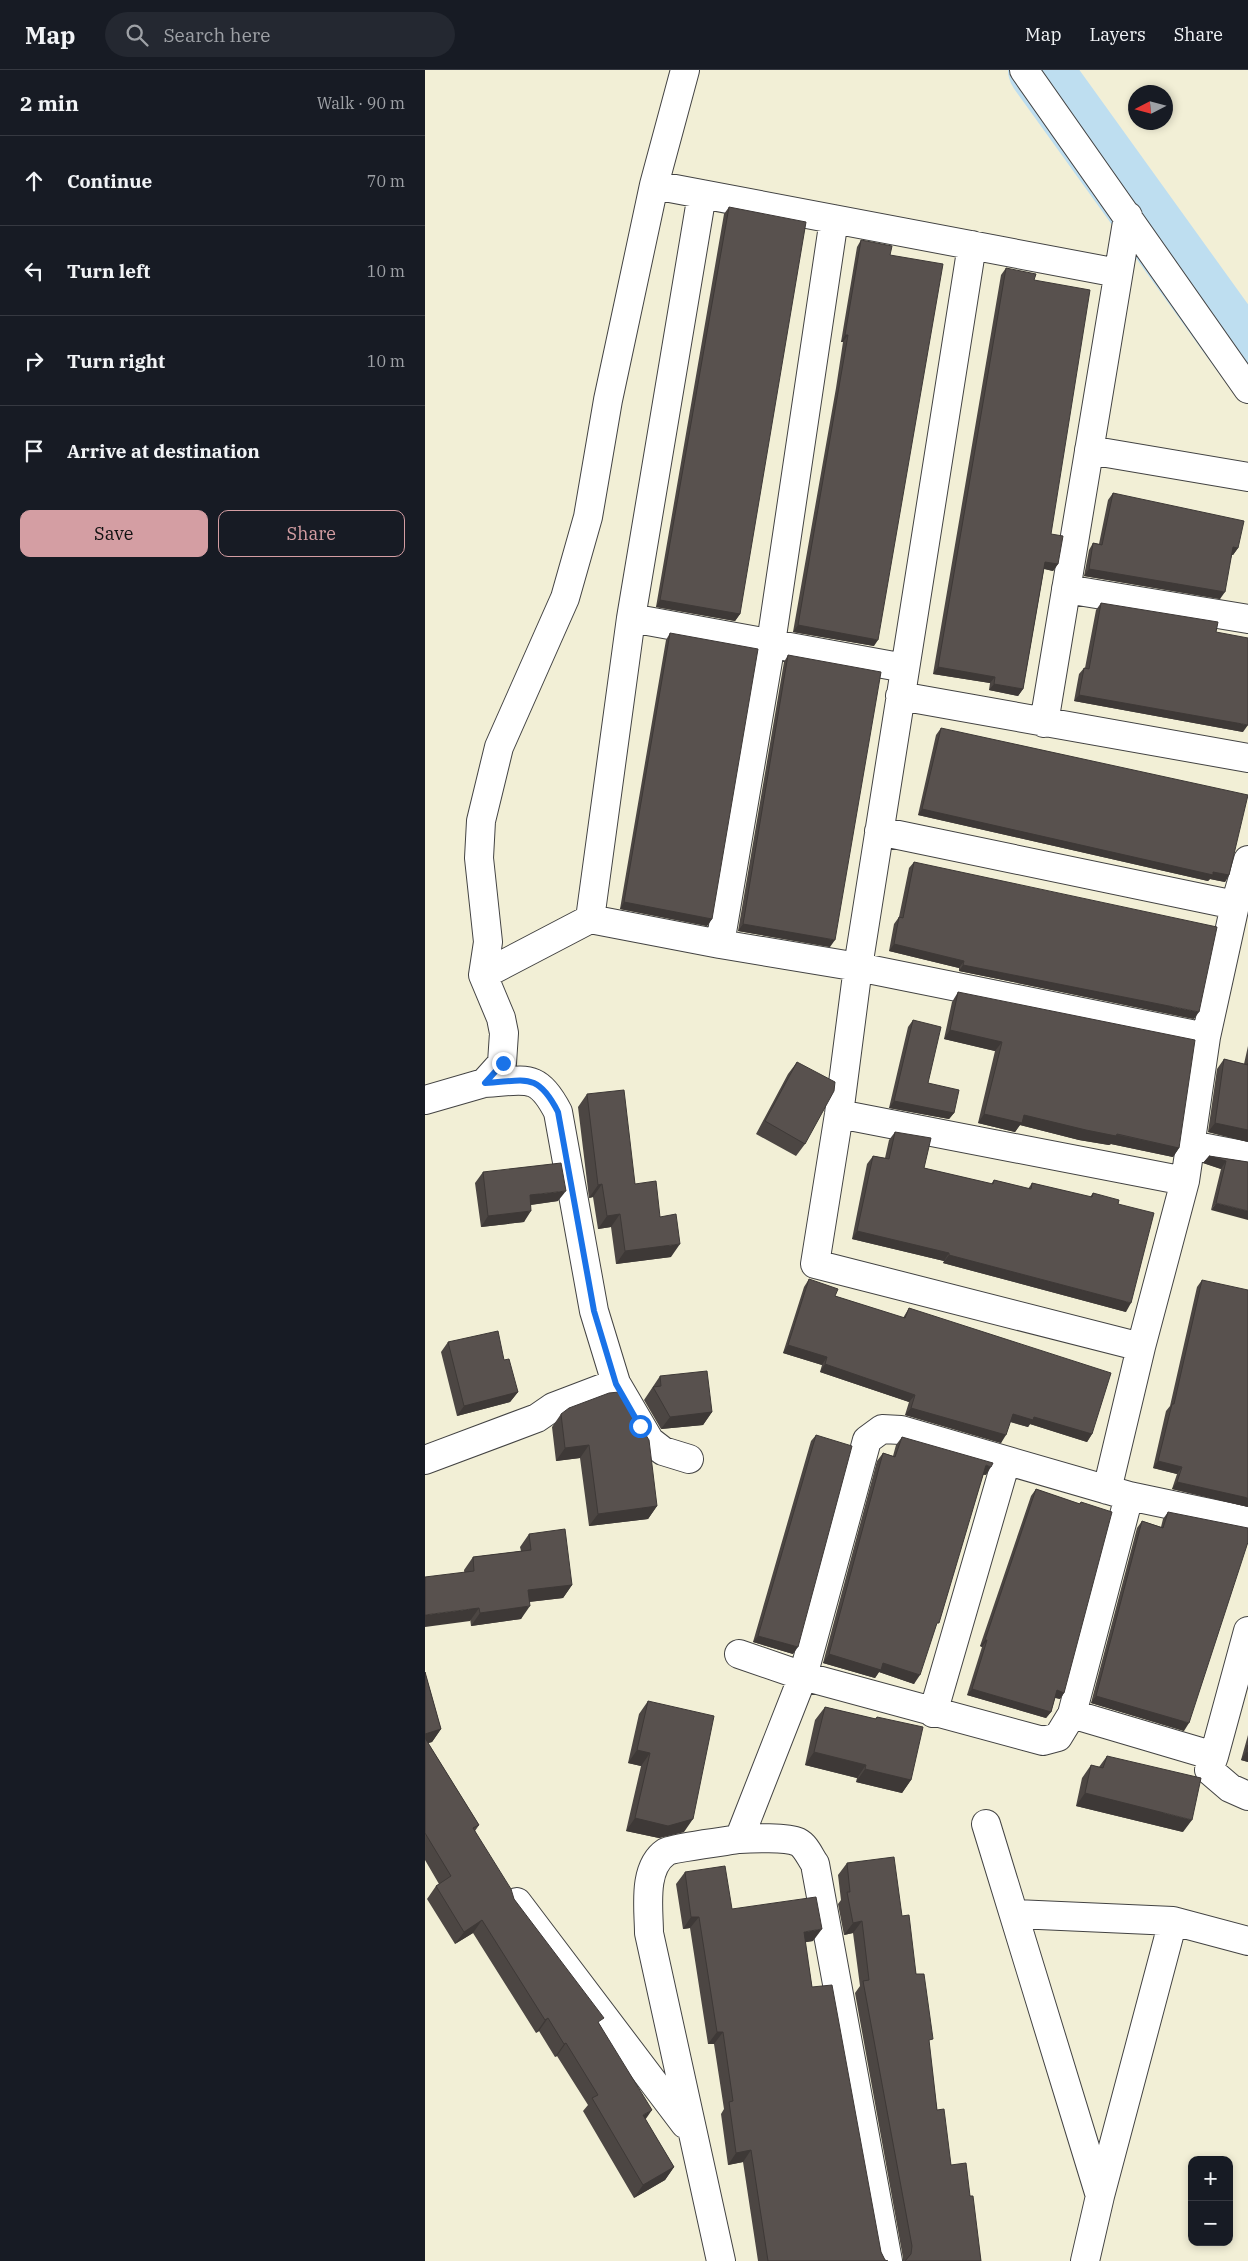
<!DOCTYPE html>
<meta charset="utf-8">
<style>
body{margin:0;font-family:"IBM Plex Serif",serif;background:#242831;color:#f1f3f6}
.controls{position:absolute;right:15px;bottom:15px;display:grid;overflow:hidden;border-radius:10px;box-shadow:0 2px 8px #0003}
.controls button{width:45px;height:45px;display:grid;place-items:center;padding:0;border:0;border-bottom:1px solid #363941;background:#171b24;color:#f1f3f6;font:25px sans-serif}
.compass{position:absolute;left:703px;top:15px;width:45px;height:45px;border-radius:50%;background:#171b24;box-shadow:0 2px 8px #0003;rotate:264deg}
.stop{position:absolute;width:15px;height:15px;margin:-11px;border:4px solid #1a73e8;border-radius:50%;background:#fff}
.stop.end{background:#1a73e8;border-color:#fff;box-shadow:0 1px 5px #0008}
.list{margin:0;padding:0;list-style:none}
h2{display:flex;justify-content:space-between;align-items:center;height:65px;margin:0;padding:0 20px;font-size:21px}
h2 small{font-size:16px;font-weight:400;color:#9ea1a6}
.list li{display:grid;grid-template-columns:32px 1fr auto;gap:15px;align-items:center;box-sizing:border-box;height:90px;padding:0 20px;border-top:1px solid #363941}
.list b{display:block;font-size:19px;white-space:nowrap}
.list em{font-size:16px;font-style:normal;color:#9ea1a6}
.actions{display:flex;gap:10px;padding:15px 20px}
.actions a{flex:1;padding:11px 0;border:1px solid #d49ea3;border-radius:10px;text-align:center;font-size:18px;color:#d49ea3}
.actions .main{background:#d49ea3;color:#111}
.icon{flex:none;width:28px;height:28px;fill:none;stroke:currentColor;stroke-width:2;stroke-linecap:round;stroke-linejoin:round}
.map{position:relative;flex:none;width:823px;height:2191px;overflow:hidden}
header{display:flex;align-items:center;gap:30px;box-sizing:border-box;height:70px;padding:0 25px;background:#171b24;border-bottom:1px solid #363941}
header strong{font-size:24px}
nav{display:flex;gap:28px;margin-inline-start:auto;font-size:18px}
.search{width:350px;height:45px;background:#242831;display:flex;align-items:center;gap:12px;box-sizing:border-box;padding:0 18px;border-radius:28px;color:#9ea1a6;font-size:19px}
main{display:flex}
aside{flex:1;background:#171b24}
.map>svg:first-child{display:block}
</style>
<header>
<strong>Map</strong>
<div class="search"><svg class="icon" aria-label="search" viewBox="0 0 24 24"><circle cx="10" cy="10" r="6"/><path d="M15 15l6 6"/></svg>Search here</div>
<nav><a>Map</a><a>Layers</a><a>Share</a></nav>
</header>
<main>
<aside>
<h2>2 min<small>Walk · 90 m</small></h2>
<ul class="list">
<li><svg class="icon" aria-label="ahead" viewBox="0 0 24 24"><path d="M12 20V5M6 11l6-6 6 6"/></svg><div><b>Continue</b></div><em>70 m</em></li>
<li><svg class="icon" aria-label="left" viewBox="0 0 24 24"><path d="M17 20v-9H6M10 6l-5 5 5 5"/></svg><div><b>Turn left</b></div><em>10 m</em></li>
<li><svg class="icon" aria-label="right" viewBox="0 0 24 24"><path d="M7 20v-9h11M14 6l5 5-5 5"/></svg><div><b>Turn right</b></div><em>10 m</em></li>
<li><svg class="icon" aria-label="arrive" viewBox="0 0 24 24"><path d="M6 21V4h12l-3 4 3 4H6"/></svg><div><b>Arrive at destination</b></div></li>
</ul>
<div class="actions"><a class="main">Save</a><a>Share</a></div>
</aside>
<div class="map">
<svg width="823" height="2191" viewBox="0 0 823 2191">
<rect width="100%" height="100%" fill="#fefcf4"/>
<path fill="#f2efd6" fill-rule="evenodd" d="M0 0H823V2191H0ZM710 22H740V52H710ZM767 2090H804V2172H767Z"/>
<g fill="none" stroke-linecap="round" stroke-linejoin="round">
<path stroke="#bedef0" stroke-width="64" d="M615 0 823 289"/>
<g stroke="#434343" stroke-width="30">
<path id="street" d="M599 0 823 319
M229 115 693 203
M547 175 433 897 414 1044 390 1194 716 1277
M664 380 823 407
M641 519 823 549
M206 548 480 598
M475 626 823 688
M619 653 703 146
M454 761 810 835
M165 849 295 874 433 897 781 967
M295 874 346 573 409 149
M58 905 165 849 206 548 277 124
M59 1013C100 1011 112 1001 133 1042L169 1241 191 1313
M0 1030 59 1013 77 993 79 963 76 948 58 905 63 872 54 788 56 751 74 677 140 528 163 447 183 330 229 115 260 0
M414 1044 760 1111
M766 1075 823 1086
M0 1390 112 1348 128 1337 191 1313 225 1371 238 1381 264 1389
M682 1420 716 1277 760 1111 781 967 810 835 823 790
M314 1584 378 1606 618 1671 633 1667 647 1644 789 1686 784 1700 805 1718 823 1726
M508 1643 581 1391
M647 1644 704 1426
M789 1686 823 1561
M561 1754 675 2126
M314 1769C327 1768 362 1767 373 1772 381 1776 385 1787 390 1794L463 2191
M92 1832 260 2054
M589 1844 748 1851 823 1871
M296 2191 224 1863C224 1840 217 1798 241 1782 247 1778 302 1771 314 1769L378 1606 442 1370 457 1359 476 1360 704 1426 823 1451
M660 2191 675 2126 748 1851"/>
</g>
<use href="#street" stroke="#fff" stroke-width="28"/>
</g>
<path fill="#4c4643" d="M304 137 315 544 310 551 231 537 299 144Z
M436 170 465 185 449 576 368 562 411 318 418 272H416L432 177Z
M581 198 609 210 626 464 633 494 628 501 619 499 598 619 593 626 564 620 565 613 508 604 576 205Z
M688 423 813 478 808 485H807L795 529 659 506 664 480 668 473 674 474 683 430Z
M676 533 791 562 818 662 649 631 654 604 659 598H660L671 540Z
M245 563 287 849 282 856 195 839 241 570Z
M363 585 405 877 313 861 359 592Z
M516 658 804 805 800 812 785 809 783 811 493 745 511 665Z
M489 792 769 949 534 901V898L464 881 469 854 474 847 484 798Z
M533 922 754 1078 748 1087 686 1074 684 1075 654 1070 595 1055 590 1062 553 1053 570 981 519 969 527 932Z
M488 950 503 1013 529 1043 524 1049 464 1038 483 957Z
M823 976V1072L783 1062 792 999 799 989 819 994Z
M372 992 380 1074 371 1086 331 1064 363 1004Z
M162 1024 210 1114 235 1147 246 1187 191 1194 186 1157 173 1159 168 1127 164 1128 153 1037Z
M470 1062 499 1098 566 1114 569 1110 603 1119 607 1113 665 1127 668 1123 693 1134 701 1242 518 1193 519 1191 427 1169 442 1094 448 1086 460 1088 464 1070Z
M784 1086 823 1092 786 1140 796 1099 778 1093Z
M58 1102 133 1131 106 1135 99 1152 56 1157 50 1113Z
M384 1209 410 1226 478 1248 484 1238 667 1364 662 1372 605 1354 603 1357 585 1352 576 1373 480 1345 484 1332 395 1302 397 1295 358 1283 379 1217Z
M777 1210 823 1437 747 1419 752 1404 728 1398 741 1341 745 1336 772 1217Z
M23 1272 79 1290 93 1322 85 1332 32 1346 16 1282Z
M235 1306 287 1342 278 1355 236 1359 219 1330Z
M136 1344 232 1436 223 1449 164 1456 155 1388 131 1391 127 1357Z
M391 1365 368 1584 328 1572 386 1371Z
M477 1367 561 1405H558L509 1560 489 1614 454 1602 450 1608 398 1593 452 1391 458 1383 468 1386 471 1375Z
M611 1419 654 1434 656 1432 639 1623 635 1629 630 1628 626 1642 621 1648 542 1625 557 1577 555 1576 606 1426Z
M743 1442 759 1661 666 1633 712 1458 717 1451 736 1457 738 1449Z
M104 1464 147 1515 138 1528 104 1532 96 1549 46 1556 39 1500 48 1487 96 1481 95 1477Z
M0 1602 16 1659 7 1672 3 1673 54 1755 50 1761 89 1829 175 1955 220 2049 249 2097 240 2110 209 2128 158 2041 163 2035 132 1986 130 1987 114 1961 111 1963 48 1863 30 1874 2 1829 11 1816 14 1814 0 1790Z
M223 1631 259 1762 234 1768 201 1761 216 1696 203 1693 214 1644Z
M400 1637 450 1649 452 1647 486 1710 477 1723 431 1712 432 1708 380 1695 390 1650Z
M823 1665V1692L816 1690Z
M682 1686 758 1762 651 1736 657 1708 666 1695 674 1697Z
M422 1793 477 1846 491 1904 504 1975 512 2040 526 2095 545 2126 556 2191H478V2188L430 1923 435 1916 428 1863 419 1865 413 1834 416 1830 413 1805Z
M260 1802 307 1839 388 1871 380 1872 387 1917 456 2182 460 2190 463 2191H333L318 2092 303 2095 296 2044 299 2039 289 1974H283L265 1858 258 1859 251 1814Z"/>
<path fill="#3e3937" d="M420 265H423L418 272H416Z
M808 477 813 478 808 485 804 484Z
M620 492 633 494 628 501 616 498Z
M664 499 800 522 795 529 659 506Z
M235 530 315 544 310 551 231 537Z
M373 555 453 570 449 576 368 562Z
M513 597 570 607 565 613 508 604Z
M569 614 598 619 593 626 564 620Z
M654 625 823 655 818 662 649 631Z
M497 739 788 802 804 805 800 812 785 809 783 811 493 745Z
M199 832 287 849 282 856 195 839Z
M318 854 410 870 405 877 313 861Z
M469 874 539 891 534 898 464 881Z
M538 895 774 942 769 949 534 901Z
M525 960 577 972 570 981 519 969Z
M469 1031 529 1043 524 1049 464 1038Z
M559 1044 599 1045 754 1078 748 1087 686 1074 684 1075 654 1070 595 1055 590 1062 553 1053Z
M790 1053 823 1060V1072L783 1062Z
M784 1086 801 1091 796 1099 778 1093Z
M177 1114 168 1127 164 1128 173 1115Z
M141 1121 133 1131 97 1136 105 1125Z
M791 1133 823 1141V1150L786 1140Z
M106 1141 99 1152 56 1157 63 1146Z
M195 1144 186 1157 173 1159 182 1146Z
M432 1161 524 1183 519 1191 427 1169Z
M255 1174 246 1187 191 1194 200 1181Z
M524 1185 706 1233 701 1242 518 1193Z
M363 1275 402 1287 397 1295 358 1283Z
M400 1294 490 1325 484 1332 395 1302Z
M93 1322 85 1332 32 1346 39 1336Z
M486 1338 581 1365 576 1373 480 1345Z
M287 1342 278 1355 236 1359 245 1347Z
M588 1344 609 1347 667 1364 662 1372 605 1354 603 1357 583 1351Z
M164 1375 155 1388 131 1391 140 1378Z
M733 1391 757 1397 752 1404 728 1398Z
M561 1395 566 1397 561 1405 555 1404Z
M752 1412 823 1428V1437L747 1419Z
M232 1436 223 1449 164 1456 173 1444Z
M147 1515 138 1528 94 1533 103 1520Z
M105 1536 96 1549 46 1556 55 1543Z
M54 1538 45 1551 0 1557V1545Z
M333 1566 373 1577 368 1584 328 1572Z
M560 1570H562L557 1577 555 1576Z
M404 1584 458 1593 495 1605 489 1614 454 1602 450 1608 398 1593Z
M547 1619 626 1642 621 1648 542 1625Z
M632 1620 639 1623 635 1629 628 1627Z
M671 1626 764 1653 759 1661 666 1633Z
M16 1659 7 1672 0 1674V1664Z
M212 1680 225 1683 216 1696 203 1693Z
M389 1682 441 1695 432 1708 380 1695Z
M821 1682 823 1683V1692L816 1690Z
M440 1699 486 1710 477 1723 431 1712Z
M660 1723 767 1750 758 1762 651 1736Z
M210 1748 268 1749 259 1762 234 1768 201 1761Z
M266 1847H274L265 1858 258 1859Z
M57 1850 48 1863 30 1874 39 1862Z
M437 1851 428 1863 419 1865 428 1853Z
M397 1859 388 1871 370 1874 379 1862Z
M123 1948 114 1961 111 1963 120 1950Z
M292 1962H298L289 1974H283Z
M141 1973 132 1986 130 1987 139 1974Z
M227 2040 218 2053V2045Z
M326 2080 318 2092 303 2095 311 2083Z
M249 2097 240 2110 209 2128 218 2115Z"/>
<path fill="#58514e" stroke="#3e3937" d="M304 137 381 152 315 544 235 530Z
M436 170 467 176 465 185 518 194 453 570 373 555 415 311 423 265H420Z
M581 198 611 204 609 210 665 220 626 464 638 466 633 494 620 492 598 619 569 614 570 607 513 597Z
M688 423 819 451 813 478 808 477 800 522 664 499 668 473 677 475Z
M676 533 793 552 791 562 823 568V655L654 625 659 598 664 599Z
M245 563 333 579 287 849 199 832Z
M363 585 456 602 410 870 318 854Z
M516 658 823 725 804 805 788 802V805L497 739Z
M489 792 792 857 774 942 538 895 539 891 469 874 474 847 478 848Z
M533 922 770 970 754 1078 692 1064 691 1066 661 1060 599 1045 597 1053 559 1044 577 972 525 960Z
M488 950 516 957 503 1013 534 1020 529 1043 469 1031Z
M799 989 823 995V993V1060L790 1053Z
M372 992 410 1012 409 1021 380 1074 340 1051Z
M199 1020 210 1114 231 1111 235 1147 251 1144 255 1174 200 1181 195 1144 182 1146 177 1114 173 1115 162 1024Z
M470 1062 506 1068 499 1098 568 1114 569 1110 606 1119 607 1113 667 1127 668 1123 694 1130 693 1134 729 1143 706 1233 524 1185V1183L432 1161 448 1086 464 1089Z
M784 1086 823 1092V1141L791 1133 801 1091Z
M136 1093 141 1121 105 1125 106 1141 63 1146 58 1102Z
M384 1209 413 1219 410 1226 480 1248 484 1238 686 1303 667 1364 609 1347 608 1350 588 1344 581 1365 486 1338 490 1325 400 1294 402 1287 363 1275Z
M777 1210 823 1220V1428L752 1412 757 1397 733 1391 747 1334H749Z
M73 1261 79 1290 84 1289 93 1322 39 1336 23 1272Z
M282 1301 287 1342 245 1347 228 1317 236 1316 235 1306Z
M194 1322 224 1370 232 1436 173 1444 164 1375 140 1378 136 1344 144 1338 184 1323Z
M391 1365 427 1376 373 1577 333 1566Z
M477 1367 568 1393 566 1397 561 1395 514 1553H512L495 1605 458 1593 456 1600 404 1584 458 1383 470 1387Z
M611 1419 655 1434 656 1432 687 1442 639 1623 632 1620 626 1642 547 1619 562 1570H560Z
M743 1442 823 1458V1472L764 1653 671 1626 717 1451 738 1458Z
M140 1459 147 1515 103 1520 105 1536 55 1543 54 1538 0 1545V1507L49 1501 48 1487 106 1480 104 1464Z
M0 1602 16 1659 0 1664Z
M223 1631 289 1646 268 1749 243 1756 210 1748 225 1683 212 1680Z
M400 1637 451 1649 452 1647 498 1657 486 1710 440 1699 441 1695 389 1682Z
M0 1668 54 1755 48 1758 86 1819 89 1829 179 1948 173 1952 227 2040 218 2045 249 2097 218 2115 167 2028 173 2025 141 1973 139 1974 123 1948 120 1950 57 1850 39 1862 11 1816 26 1806 0 1763Z
M823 1675V1683L821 1682Z
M682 1686 776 1708 767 1750 660 1723 666 1695 678 1698Z
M469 1787 477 1846 484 1845 491 1904H499L508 1969 504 1970 512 2040 519 2039 526 2095 541 2093 545 2126H548L556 2191H480L486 2184 487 2176 438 1911 444 1910 437 1851 428 1853 422 1822H425L422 1793Z
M300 1796 307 1839 391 1827 397 1859 379 1862 387 1917 407 1915 456 2182 460 2190 463 2191H343L326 2080 311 2083 304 2032 308 2031 298 1962H292L274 1847H266L260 1802Z"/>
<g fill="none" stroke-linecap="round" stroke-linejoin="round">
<path stroke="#1a73e8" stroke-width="6" d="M78 993 60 1013C100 1011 112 1001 133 1042L169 1241 191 1314 215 1356"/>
</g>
</svg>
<div class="controls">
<button>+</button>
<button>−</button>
</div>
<svg class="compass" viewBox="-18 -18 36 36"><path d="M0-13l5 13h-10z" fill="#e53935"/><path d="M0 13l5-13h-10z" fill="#9ea1a6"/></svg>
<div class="stop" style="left:215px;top:1356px"></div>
<div class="stop end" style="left:78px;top:993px"></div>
</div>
</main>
